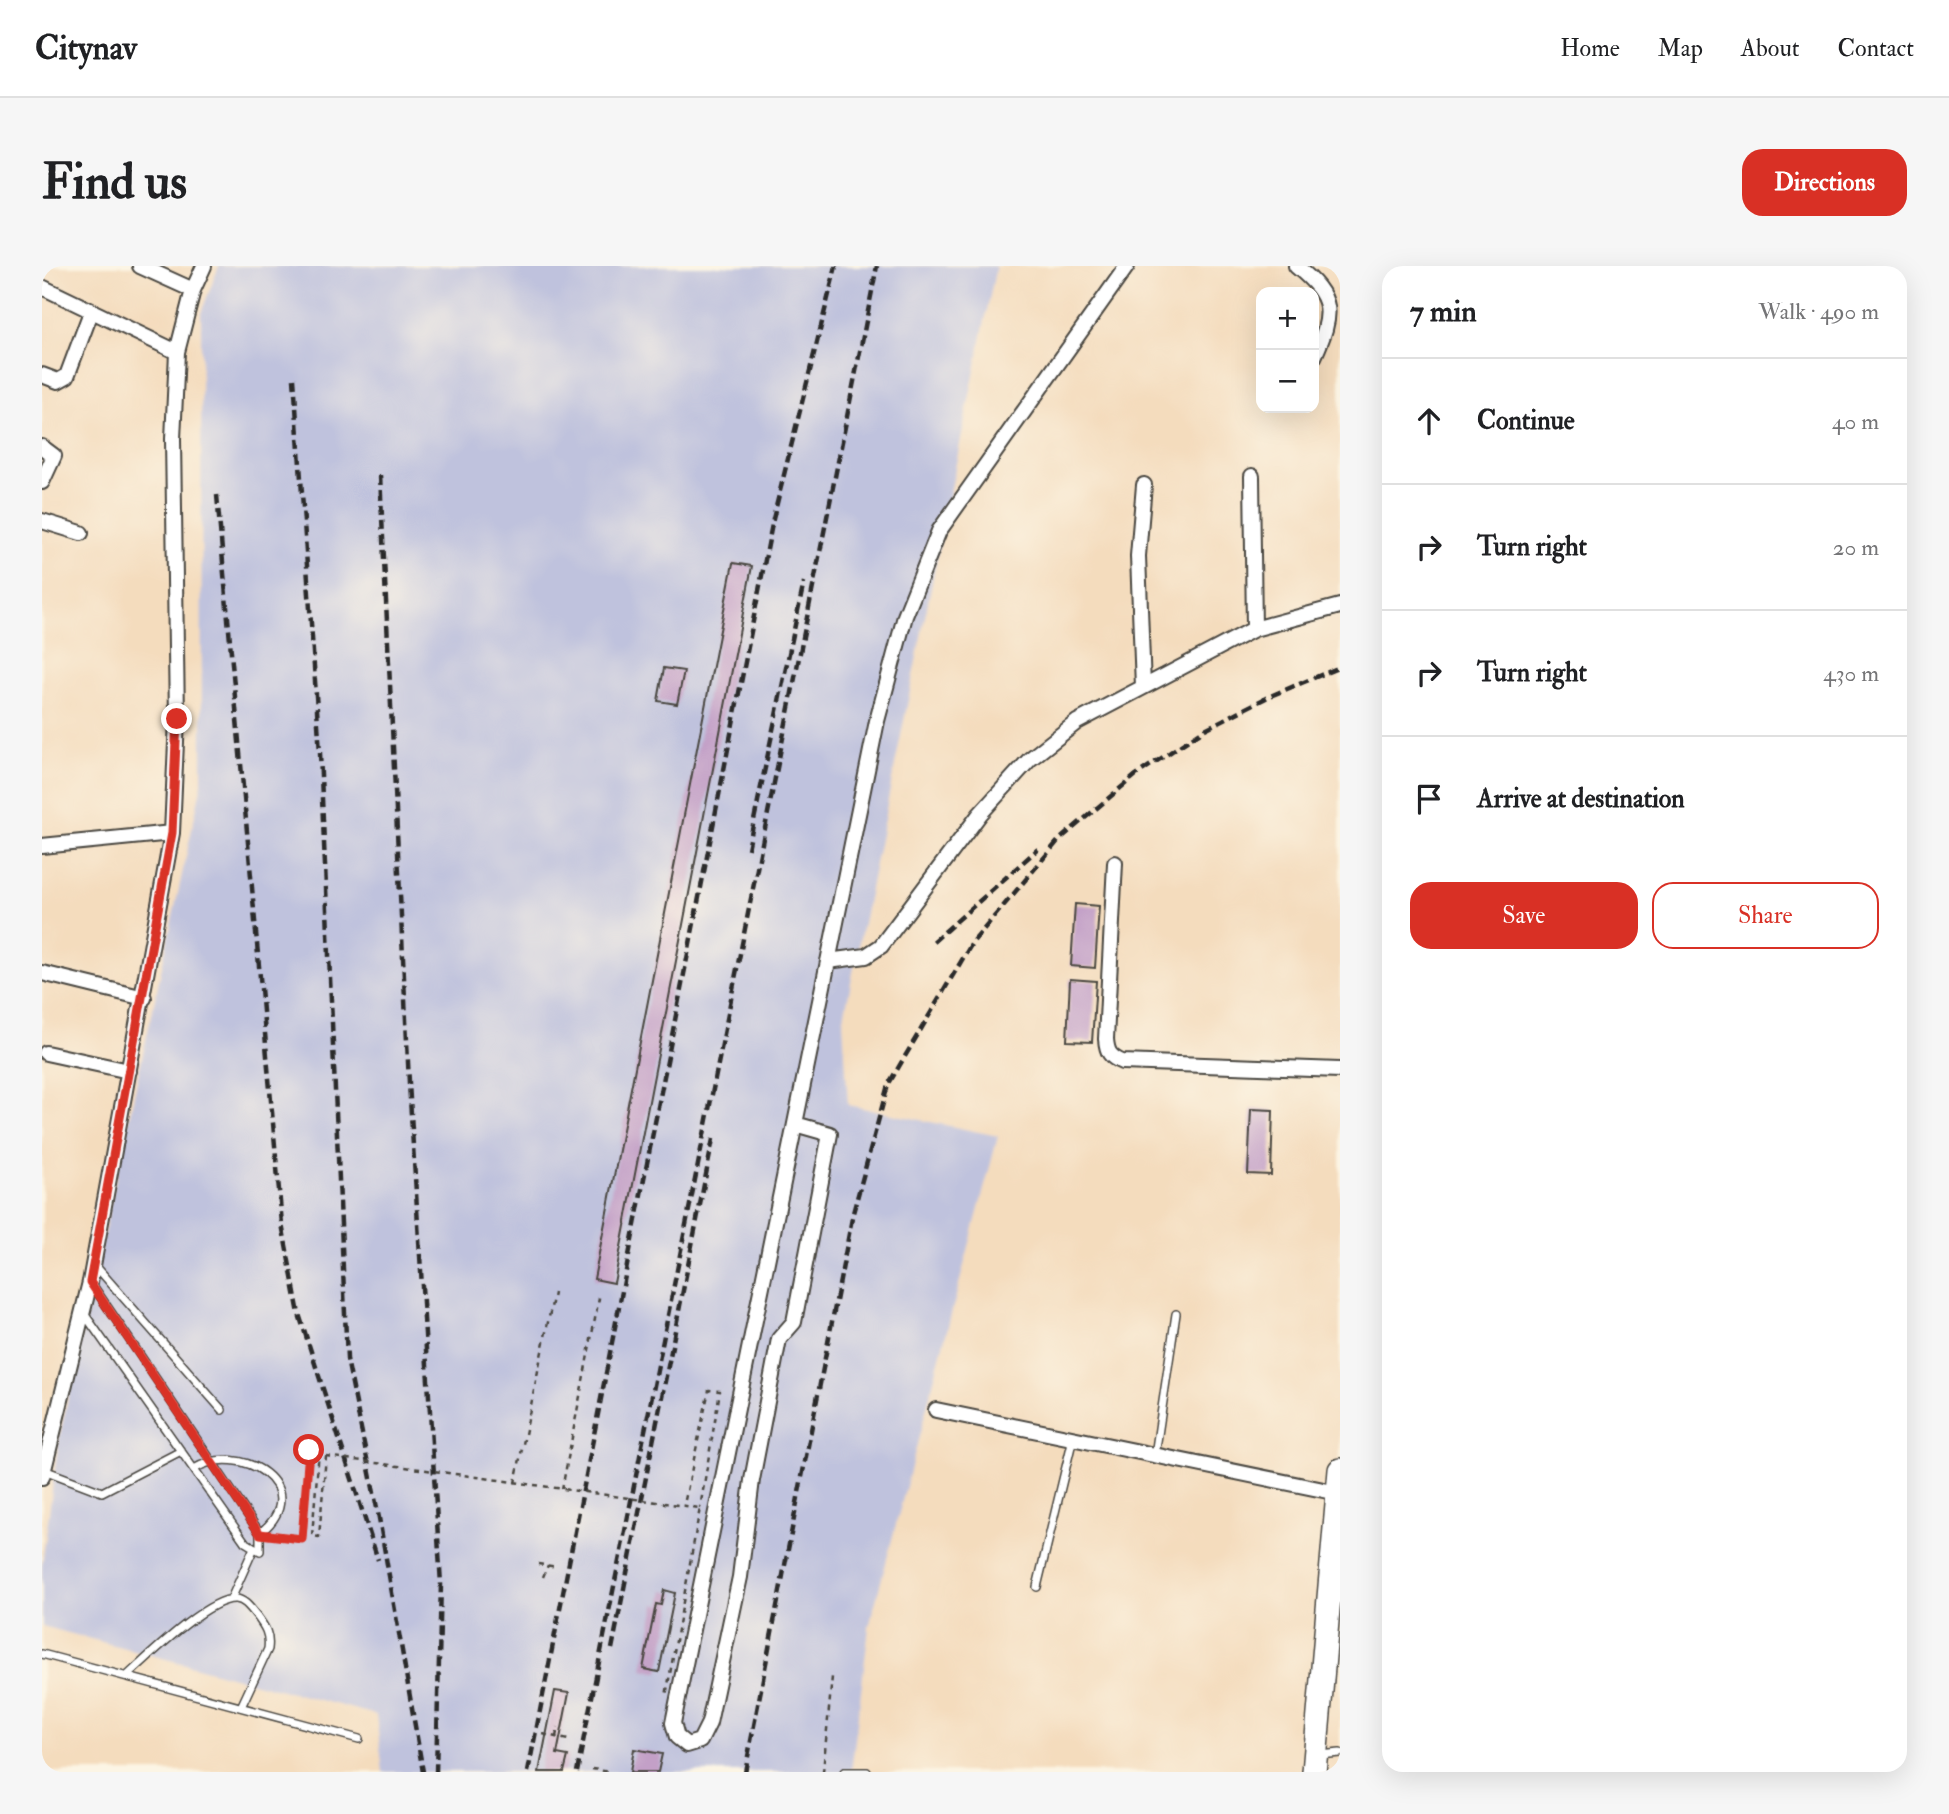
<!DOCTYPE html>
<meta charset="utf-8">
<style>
body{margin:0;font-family:"IM FELL Double Pica",serif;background:#f6f6f6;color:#202124}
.controls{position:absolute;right:21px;top:21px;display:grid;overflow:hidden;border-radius:14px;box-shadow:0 7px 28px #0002}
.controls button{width:63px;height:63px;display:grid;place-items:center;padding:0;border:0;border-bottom:2px solid #e0e0e0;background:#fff;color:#202124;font:35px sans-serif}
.stop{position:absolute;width:21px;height:21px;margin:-16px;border:5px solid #d93025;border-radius:50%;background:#fff}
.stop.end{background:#d93025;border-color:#fff;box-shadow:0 2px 7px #0008}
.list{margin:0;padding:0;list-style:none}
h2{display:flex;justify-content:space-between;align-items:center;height:91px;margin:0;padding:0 28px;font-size:30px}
h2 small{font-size:23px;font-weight:400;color:#757577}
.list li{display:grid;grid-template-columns:46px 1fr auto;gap:21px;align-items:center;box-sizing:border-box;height:126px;padding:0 28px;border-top:2px solid #e0e0e0}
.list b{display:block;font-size:26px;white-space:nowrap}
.list em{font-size:23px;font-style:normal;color:#757577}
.actions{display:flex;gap:14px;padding:21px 28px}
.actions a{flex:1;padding:16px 0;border:2px solid #d93025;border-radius:21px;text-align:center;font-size:24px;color:#d93025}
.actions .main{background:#d93025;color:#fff}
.icon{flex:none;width:38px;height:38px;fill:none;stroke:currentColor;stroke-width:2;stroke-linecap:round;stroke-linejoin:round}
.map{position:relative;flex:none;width:1298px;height:1506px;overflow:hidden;border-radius:21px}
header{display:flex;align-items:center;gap:42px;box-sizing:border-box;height:98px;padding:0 35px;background:#fff;border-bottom:2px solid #e0e0e0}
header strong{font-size:33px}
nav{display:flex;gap:38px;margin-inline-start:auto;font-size:24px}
.intro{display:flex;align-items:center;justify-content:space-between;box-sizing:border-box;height:168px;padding:0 42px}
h1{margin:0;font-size:49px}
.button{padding:18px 32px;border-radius:21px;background:#d93025;color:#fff;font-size:24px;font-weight:700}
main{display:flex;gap:42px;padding:0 42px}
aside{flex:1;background:#fff;border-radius:21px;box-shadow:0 7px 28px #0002}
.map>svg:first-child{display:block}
</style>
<header>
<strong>Citynav</strong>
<nav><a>Home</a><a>Map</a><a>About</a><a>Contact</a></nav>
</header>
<div class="intro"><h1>Find us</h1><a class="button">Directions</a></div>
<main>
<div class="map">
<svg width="1298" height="1506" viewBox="0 0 1298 1506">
<rect width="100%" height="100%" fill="#fcf5e5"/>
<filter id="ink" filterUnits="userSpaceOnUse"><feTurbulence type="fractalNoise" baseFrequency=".0143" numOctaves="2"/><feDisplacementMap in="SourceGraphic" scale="14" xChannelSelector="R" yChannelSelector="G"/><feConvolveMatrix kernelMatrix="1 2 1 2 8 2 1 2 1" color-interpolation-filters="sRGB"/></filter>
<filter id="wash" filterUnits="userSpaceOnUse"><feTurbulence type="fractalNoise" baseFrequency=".00686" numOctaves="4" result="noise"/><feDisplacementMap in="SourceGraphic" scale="28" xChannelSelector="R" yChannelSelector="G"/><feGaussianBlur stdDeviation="1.57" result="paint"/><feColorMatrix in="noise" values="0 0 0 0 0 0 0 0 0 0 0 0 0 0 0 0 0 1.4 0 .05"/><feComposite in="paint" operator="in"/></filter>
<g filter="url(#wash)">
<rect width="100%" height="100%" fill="#f4dcbd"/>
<path fill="#bfc2dd" d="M177 0H954L801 756 806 839 956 870 827 1361 809 1506H341L334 1449 0 1360V1299L17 1173 160 517 159 47Z"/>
<g id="blocks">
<path fill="#c3a0c7" d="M691 297 710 300 572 1017 552 1013Z
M622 402 642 405 635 438 616 435Z
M1033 638 1057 640 1053 702 1029 700Z
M1028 713 1054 715 1050 776 1025 775Z
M1209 843 1231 844 1229 909 1206 908Z
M622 1324 633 1327 617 1406 601 1403 614 1338 619 1339Z
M513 1425 527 1427 515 1488 526 1490 522 1506H497Z
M592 1483 620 1488 616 1506H588Z"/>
</g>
</g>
<g filter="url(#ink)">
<use href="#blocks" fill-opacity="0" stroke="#494641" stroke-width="2"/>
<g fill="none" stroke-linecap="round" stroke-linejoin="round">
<g stroke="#494641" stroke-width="10">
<path id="service" d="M51 997 180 1144
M41 1046 203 1276 218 1285V1267L50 1018
M1113 1189 1134 1048
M152 1203C199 1174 274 1222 218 1267
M2 1204 60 1226 139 1185
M995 1321 1031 1172
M189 1333 211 1284
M0 1388 317 1473
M85 1410C105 1392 166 1331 194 1333 203 1334 208 1342 214 1349 223 1361 228 1368 226 1383L199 1441
M1278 1489 1298 1487
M802 1506H825"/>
</g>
<g stroke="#494641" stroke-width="18">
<path id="minor" d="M98 0 151 24
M1254 0C1293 32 1292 47 1272 91
M0 21 135 86
M0 109 16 115 25 110 49 46
M0 181 12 190 0 216
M1210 210 1212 363
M0 255 39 267
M1101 421 1096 290 1102 219
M0 580 130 567
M1073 597 1064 773C1065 786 1068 791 1080 796L1298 804
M786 695 824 690 839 680 938 548 988 493 1035 456 1212 363 1298 340
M0 707 102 732
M4 787 87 805
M753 858 788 868 752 1056 737 1073 710 1214 698 1311 667 1457 658 1475 645 1479 635 1471 631 1457 835 455 863 350 897 265 1085 0
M894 1144 1296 1227
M0 1211 48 1016 130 567 135 453 131 173 135 86 151 24 162 0"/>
</g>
<g stroke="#494641" stroke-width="26">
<path id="trunk" d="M1272 1506 1298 1204"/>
</g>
<path stroke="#494641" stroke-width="2.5" stroke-dasharray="5 5" stroke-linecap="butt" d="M473 1217 512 1027
M520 1223 558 1027
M643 1234 667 1124 678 1125 658 1242
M228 1269 259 1273 267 1184 277 1185 270 1270 277 1271 284 1190
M496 1298 515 1301
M501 1311 506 1299
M501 1468 526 1474
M514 1471 516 1461
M550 1503 568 1506
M781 1506 790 1411"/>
<use href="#service" stroke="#fff" stroke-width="7"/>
<use href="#minor" stroke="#fff" stroke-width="14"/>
<use href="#trunk" stroke="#fff" stroke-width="23"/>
<path stroke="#2b2b2b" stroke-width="4.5" stroke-dasharray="10 5" stroke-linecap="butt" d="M252 112 278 487 305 1093 337 1252 381 1506
M338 209 367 817 399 1318 394 1506
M175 229 240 958 257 1048 336 1294
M706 583 762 316
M891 676 996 583
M570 1383 672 868
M486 1506 731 253 794 0
M535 1506 835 0
M703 1506 811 947 846 819 930 677 1017 574 1094 509 1163 463 1226 431 1298 401"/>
<path stroke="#494641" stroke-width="2.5" stroke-dasharray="5 5" stroke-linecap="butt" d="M284 1190 658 1242 624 1430"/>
</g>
</g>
<g fill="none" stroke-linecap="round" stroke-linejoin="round" filter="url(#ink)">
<path stroke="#d93025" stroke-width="9" d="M135 453 130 567 48 1016 218 1268 260 1273 267 1184"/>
</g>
</svg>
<div class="controls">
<button>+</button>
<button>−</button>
</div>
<div class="stop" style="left:267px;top:1184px"></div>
<div class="stop end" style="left:135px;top:453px"></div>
</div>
<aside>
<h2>7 min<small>Walk · 490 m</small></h2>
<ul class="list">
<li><svg class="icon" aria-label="ahead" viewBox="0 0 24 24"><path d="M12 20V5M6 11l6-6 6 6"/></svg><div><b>Continue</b></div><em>40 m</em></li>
<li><svg class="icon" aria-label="right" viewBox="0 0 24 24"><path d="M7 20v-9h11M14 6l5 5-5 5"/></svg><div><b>Turn right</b></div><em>20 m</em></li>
<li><svg class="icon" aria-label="right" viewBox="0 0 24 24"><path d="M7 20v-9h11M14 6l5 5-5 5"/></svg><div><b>Turn right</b></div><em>430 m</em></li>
<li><svg class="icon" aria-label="arrive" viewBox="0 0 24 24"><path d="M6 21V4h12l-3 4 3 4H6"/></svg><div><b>Arrive at destination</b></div></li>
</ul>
<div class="actions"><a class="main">Save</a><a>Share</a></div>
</aside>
</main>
